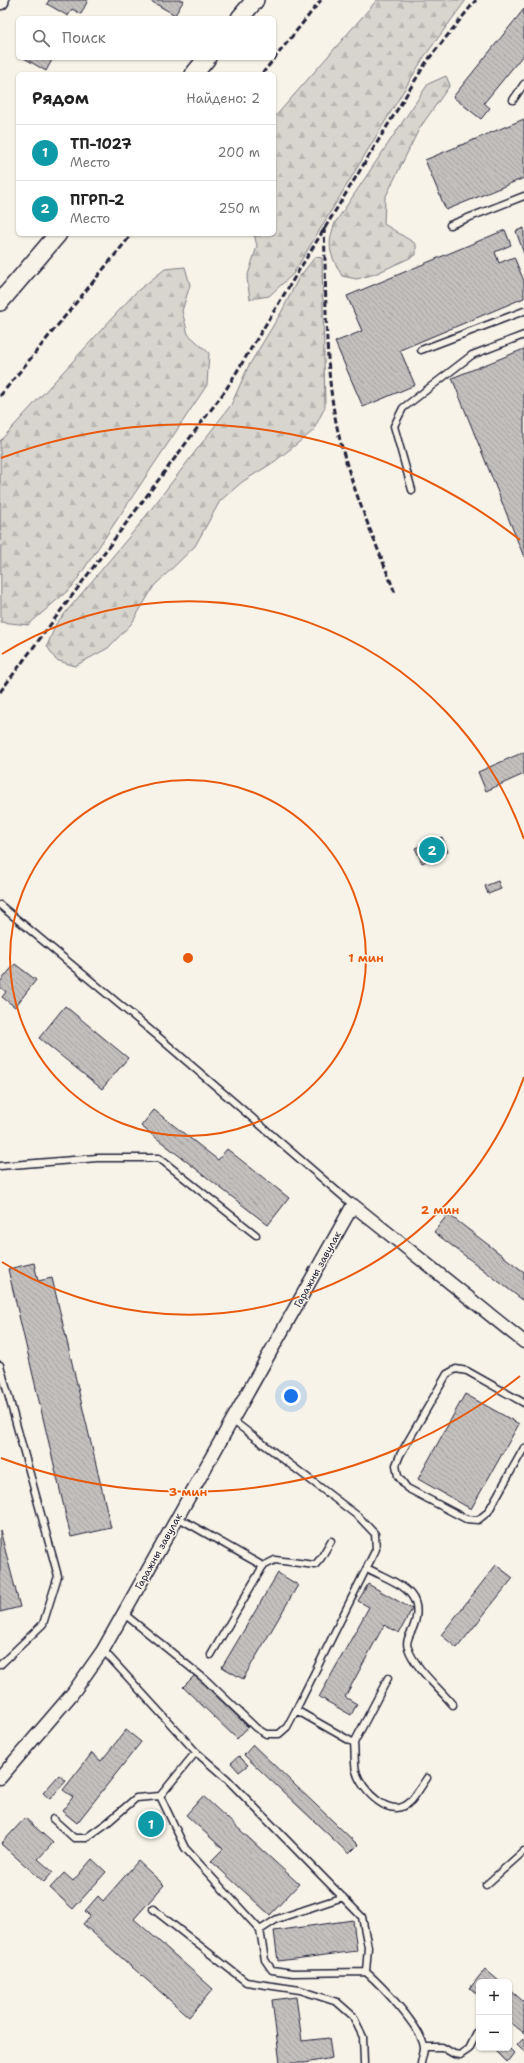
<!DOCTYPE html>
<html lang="ru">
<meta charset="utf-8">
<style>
body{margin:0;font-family:"Shantell Sans",sans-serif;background:#f2f2f2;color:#222}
.controls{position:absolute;right:12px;bottom:12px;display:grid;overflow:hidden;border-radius:6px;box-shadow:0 1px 3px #0004}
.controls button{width:36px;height:36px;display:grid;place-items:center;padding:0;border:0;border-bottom:1px solid #e0e0e0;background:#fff;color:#222;font:20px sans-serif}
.you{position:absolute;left:291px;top:1396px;width:14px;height:14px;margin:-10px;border:3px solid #fff;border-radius:50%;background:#1a73e8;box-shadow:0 0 0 6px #1a73e833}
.badge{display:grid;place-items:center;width:26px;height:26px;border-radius:50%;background:#0b8043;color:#fff;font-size:13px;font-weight:700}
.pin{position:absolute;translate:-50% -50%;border:2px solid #fff;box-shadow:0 1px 4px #0006}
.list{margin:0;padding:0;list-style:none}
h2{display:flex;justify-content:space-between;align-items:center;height:52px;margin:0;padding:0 16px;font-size:17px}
h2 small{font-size:13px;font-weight:400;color:#767676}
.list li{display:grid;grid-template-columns:26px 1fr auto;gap:12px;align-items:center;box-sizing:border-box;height:56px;padding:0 16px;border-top:1px solid #e0e0e0}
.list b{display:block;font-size:15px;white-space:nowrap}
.list p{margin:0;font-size:13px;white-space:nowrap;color:#767676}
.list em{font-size:13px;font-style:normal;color:#767676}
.icon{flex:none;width:22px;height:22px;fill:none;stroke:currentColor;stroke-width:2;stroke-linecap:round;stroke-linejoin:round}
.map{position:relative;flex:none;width:524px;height:2063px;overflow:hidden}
.search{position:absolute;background:#fff;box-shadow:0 1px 3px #0004;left:16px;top:16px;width:260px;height:44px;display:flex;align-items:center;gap:10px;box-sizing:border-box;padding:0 14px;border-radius:6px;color:#767676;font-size:15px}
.panel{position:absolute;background:#fff;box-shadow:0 1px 3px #0004;left:16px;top:72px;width:260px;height:164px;border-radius:6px}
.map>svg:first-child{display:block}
</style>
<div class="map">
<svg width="524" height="2063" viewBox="0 0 524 2063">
<defs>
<pattern id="forest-firs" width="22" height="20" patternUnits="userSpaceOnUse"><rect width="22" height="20" fill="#d8d5cf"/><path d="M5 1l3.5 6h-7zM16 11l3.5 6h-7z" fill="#b9b7b3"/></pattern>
<pattern id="building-back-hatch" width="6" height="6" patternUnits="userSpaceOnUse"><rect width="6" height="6" fill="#c2bfbd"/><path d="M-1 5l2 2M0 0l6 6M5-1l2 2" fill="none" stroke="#a6a4a3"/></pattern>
</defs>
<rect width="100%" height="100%" fill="#f7f3e8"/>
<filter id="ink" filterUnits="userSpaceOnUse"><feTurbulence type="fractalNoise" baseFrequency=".025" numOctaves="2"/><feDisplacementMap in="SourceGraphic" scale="8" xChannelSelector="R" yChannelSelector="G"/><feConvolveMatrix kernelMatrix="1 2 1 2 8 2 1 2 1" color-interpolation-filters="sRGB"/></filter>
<g filter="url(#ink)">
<path fill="url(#forest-firs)" stroke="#7d7c85" d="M377 0H466L424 57 293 274 269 296 250 299 247 278 257 246 254 234H274V118Z
M446 76 450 85 419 129 385 198 384 224 416 244V255L375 274 357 279 342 276C330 254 326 247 335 223L428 84Z
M315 257 322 258 325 407 313 431 274 462 242 482 220 501 195 546 154 586 132 623 108 648 75 666 56 660 47 646 56 624 139 525 231 405 248 367 282 311 298 279Z
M185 267 190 285 182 311 188 334 209 353 207 385 72 587 28 625 1 622 0 441 136 292 165 269Z"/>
<path fill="url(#building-back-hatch)" stroke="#22223b" d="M49 0H88L81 14 72 9 68 16 47 4Z
M149 0H184L175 15Z
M524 9V54L484 103 490 108 481 119 453 97Z
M24 58H53L46 71Z
M524 119V178L446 210 425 160Z
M524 228V254L516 231Z
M505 230 511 245 495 252 499 263 514 257 524 281V298L400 350 415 385 363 407 335 342 362 331 347 296Z
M524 349V557L452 378Z
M524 752V774L486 791 478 772Z
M442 837 448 852 422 863 415 848Z
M498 881 501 889 488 894 485 886Z
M15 964 36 980 15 1007 2 997 6 992 0 987V982Z
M65 1006 128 1058 102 1089 39 1038Z
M154 1110 218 1160 227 1149 289 1198 268 1225 141 1126Z
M448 1214 524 1272V1301L434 1232Z
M34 1263 38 1281 52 1278 111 1528 71 1537 8 1269Z
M465 1394 519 1424 471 1509 418 1479Z
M0 1530 20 1607 0 1612Z
M496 1565 513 1578 457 1648 441 1635Z
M278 1573 298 1585 243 1679 222 1667Z
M368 1584 412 1609 399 1633 384 1625 345 1697 357 1704 351 1715 319 1697 369 1607 358 1601Z
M195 1675 248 1727 237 1739 183 1687Z
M126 1730 141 1742 77 1823 62 1811 73 1797 63 1790 92 1753 101 1761Z
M253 1745 358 1845 349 1854 244 1755Z
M239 1756 248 1765 239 1772 231 1763Z
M59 1775 66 1781 50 1799 43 1793Z
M203 1796 299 1884 270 1915 211 1861 223 1849 186 1815Z
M150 1816 159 1825 152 1832 143 1823Z
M25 1818 53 1843 38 1859 53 1872 44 1882 1 1844Z
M92 1859 106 1872 73 1909 50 1888 64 1873 73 1881Z
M138 1861 164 1885 134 1919 213 1989 189 2017 83 1924 90 1916 85 1911 98 1896 103 1901Z
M353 1920 357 1951 278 1961 274 1931Z
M485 1969 500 1982H479V1996L470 1988Z
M509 1989 524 2002V2033L509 2021Z
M296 1997 302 2041 329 2038 332 2058 305 2063H280L272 2000Z
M524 2038V2052L517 2045Z
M493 2048H509L514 2053 507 2062Z"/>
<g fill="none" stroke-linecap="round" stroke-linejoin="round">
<g stroke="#22223b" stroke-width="9">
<path id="lane" d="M513 100 524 84
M450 225 524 196
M421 350 524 311
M412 490 394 426 403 408 472 355 524 335
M0 905 155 1034 353 1205
M0 1166 97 1158H159L256 1235
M0 1365 58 1576 43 1624 0 1665
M524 1403 467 1371 456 1369 447 1374 400 1455 396 1465 398 1476 407 1488 466 1519 478 1520 488 1512 524 1448
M232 1420 359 1517 375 1534 376 1549 296 1710 354 1743 388 1678
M177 1517 263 1566 211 1655
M263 1566 275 1560 315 1565 321 1558 331 1541
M367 1568C394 1583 428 1590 413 1628 410 1634 405 1642 408 1648 414 1667 440 1689 453 1705
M123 1613 206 1680 256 1728 266 1734H279L287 1727 296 1710
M103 1650 196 1752 227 1779 362 1917 368 1947 366 1972C381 1985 423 2029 424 2048 424 2052 422 2058 421 2063
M354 1743C355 1752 354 1762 356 1771 361 1790 391 1822 411 1801 417 1794 422 1785 427 1778
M196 1752 160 1796 185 1848 260 1930 277 1919 343 1897
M53 1819 74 1838H86L107 1823 136 1798 160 1796
M486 1885 524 1851
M153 1909 246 1982 300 1990 337 2002 353 2016 363 2037 364 2063
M260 1930 265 1960 272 1970 293 1973 366 1972
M424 2047H442L454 2054 460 2055 469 2049 479 2029"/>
</g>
<g stroke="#22223b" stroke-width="15">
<path id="street" d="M0 1778 72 1694 103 1650 353 1205 524 1342"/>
</g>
<g stroke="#22223b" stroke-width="20">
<path id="secondary" d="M0 1V0
M240 18 255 0
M194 74 207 58
M0 302 58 234"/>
</g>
<use href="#lane" stroke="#f7f3e8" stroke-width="6"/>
<use href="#street" stroke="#f7f3e8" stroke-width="12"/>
<use href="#secondary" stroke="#f7f3e8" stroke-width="17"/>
<path stroke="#22223b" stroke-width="3" stroke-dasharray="6 3" stroke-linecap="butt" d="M262 74 321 0
M324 228C327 297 323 373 340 440 353 492 376 543 395 593
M0 396 132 234
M0 692 225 391 427 61 476 0"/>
</g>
</g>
<g fill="none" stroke="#e8590c" stroke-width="2">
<circle cx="188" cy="958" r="178"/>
<path d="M524 1077A356 356 0 0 1 2 1262M2 654A356 356 0 0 1 524 839"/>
<path d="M520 1376A534 534 0 0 1 1 1458M1 458A534 534 0 0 1 520 540"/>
</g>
<g text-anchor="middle" stroke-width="3" stroke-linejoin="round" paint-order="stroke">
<g font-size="10" fill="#22223b" stroke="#f7f3e8">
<text transform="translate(317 1269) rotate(-61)" y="4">Гаражны завулак</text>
<text transform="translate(158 1551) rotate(-61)" y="4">Гаражны завулак</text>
</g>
</g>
<circle cx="188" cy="958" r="6" fill="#e8590c" stroke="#f7f3e8" stroke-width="2"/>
<g font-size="12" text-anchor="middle" font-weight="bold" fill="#e8590c" stroke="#f7f3e8" stroke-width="3" stroke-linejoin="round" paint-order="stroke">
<text x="366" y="962">1 мин</text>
<text x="440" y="1214">2 мин</text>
<text x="188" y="1496">3 мин</text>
</g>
</svg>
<div class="controls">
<button>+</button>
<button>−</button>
</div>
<div class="you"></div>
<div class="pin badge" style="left:151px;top:1824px;background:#0f9aa8">1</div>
<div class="pin badge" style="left:432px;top:850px;background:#0f9aa8">2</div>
<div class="search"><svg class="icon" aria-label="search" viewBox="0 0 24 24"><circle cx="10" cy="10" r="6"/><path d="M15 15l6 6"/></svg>Поиск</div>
<section class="panel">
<h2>Рядом<small>Найдено: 2</small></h2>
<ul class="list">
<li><span class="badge" style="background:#0f9aa8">1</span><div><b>ТП-1027</b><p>Место</p></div><em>200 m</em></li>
<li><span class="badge" style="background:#0f9aa8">2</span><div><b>ПГРП-2</b><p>Место</p></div><em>250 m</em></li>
</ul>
</section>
</div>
